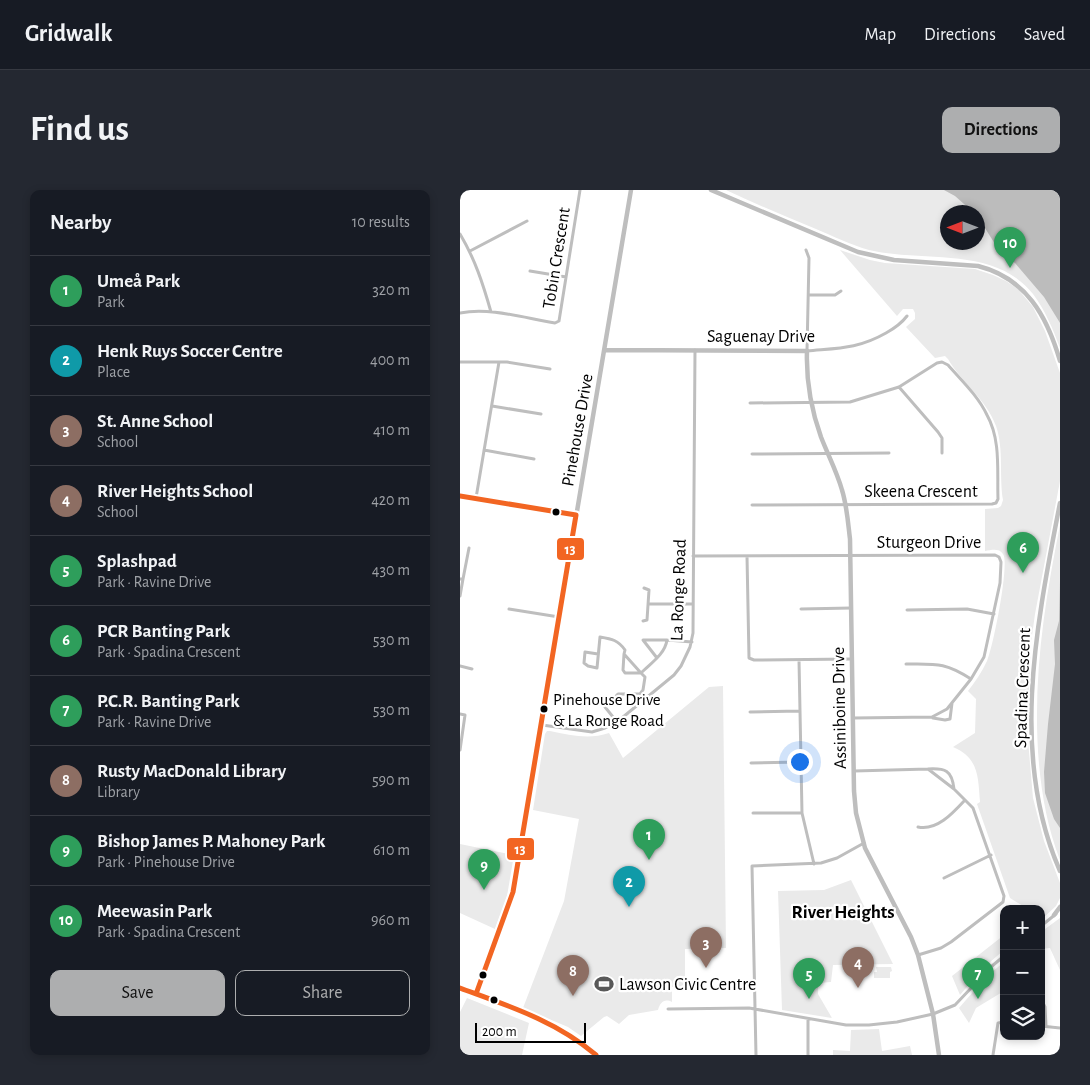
<!DOCTYPE html>
<meta charset="utf-8">
<style>
body{margin:0;font-family:"Alegreya Sans",sans-serif;background:#242831;color:#f1f3f6}
.controls{position:absolute;right:15px;bottom:15px;display:grid;overflow:hidden;border-radius:10px;box-shadow:0 2px 8px #0003}
.controls button{width:45px;height:45px;display:grid;place-items:center;padding:0;border:0;border-bottom:1px solid #363941;background:#171b24;color:#f1f3f6;font:25px sans-serif}
.compass{position:absolute;left:480px;top:15px;width:45px;height:45px;border-radius:50%;background:#171b24;box-shadow:0 2px 8px #0003;rotate:270deg}
.scale{position:absolute;left:15px;bottom:12px;width:111px;box-sizing:border-box;padding-left:5px;border:2px solid #000;border-top:0;font-size:14px;line-height:18px;white-space:nowrap;color:#000;-webkit-text-stroke:4px #fff;paint-order:stroke}
.you{position:absolute;left:339px;top:571px;width:18px;height:18px;margin:-12px;border:4px solid #fff;border-radius:50%;background:#1a73e8;box-shadow:0 0 0 8px #1a73e833}
.badge{display:grid;place-items:center;width:32px;height:32px;border-radius:50%;background:#adaeaf;color:#fff;font-size:16px;font-weight:700}
.pin{position:absolute;translate:-50% -41px;filter:drop-shadow(0 1px 2px #0008)}
.pin::after{content:'';position:absolute;top:26px;width:18px;height:15px;background:inherit;clip-path:polygon(0 0,100% 0,50% 100%)}
.list{margin:0;padding:0;list-style:none}
h2{display:flex;justify-content:space-between;align-items:center;height:65px;margin:0;padding:0 20px;font-size:21px}
h2 small{font-size:16px;font-weight:400;color:#9ea1a6}
.list li{display:grid;grid-template-columns:32px 1fr auto;gap:15px;align-items:center;box-sizing:border-box;height:70px;padding:0 20px;border-top:1px solid #363941}
.list b{display:block;font-size:19px;white-space:nowrap}
.list p{margin:0;font-size:16px;white-space:nowrap;color:#9ea1a6}
.list em{font-size:16px;font-style:normal;color:#9ea1a6}
.actions{display:flex;gap:10px;padding:15px 20px}
.actions a{flex:1;padding:11px 0;border:1px solid #adaeaf;border-radius:10px;text-align:center;font-size:18px;color:#adaeaf}
.actions .main{background:#adaeaf;color:#111}
.icon{flex:none;width:28px;height:28px;fill:none;stroke:currentColor;stroke-width:2;stroke-linecap:round;stroke-linejoin:round}
.map{position:relative;flex:none;width:600px;height:865px;overflow:hidden;border-radius:10px}
header{display:flex;align-items:center;gap:30px;box-sizing:border-box;height:70px;padding:0 25px;background:#171b24;border-bottom:1px solid #363941}
header strong{font-size:24px}
nav{display:flex;gap:28px;margin-inline-start:auto;font-size:18px}
.intro{display:flex;align-items:center;justify-content:space-between;box-sizing:border-box;height:120px;padding:0 30px}
h1{margin:0;font-size:35px}
.button{padding:12px 22px;border-radius:10px;background:#adaeaf;color:#111;font-size:18px;font-weight:700}
main{display:flex;gap:30px;padding:0 30px}
aside{flex:1;background:#171b24;border-radius:10px;box-shadow:0 2px 8px #0003}
.map>svg:first-child{display:block}
</style>
<header>
<strong>Gridwalk</strong>
<nav><a>Map</a><a>Directions</a><a>Saved</a></nav>
</header>
<div class="intro"><h1>Find us</h1><a class="button">Directions</a></div>
<main>
<aside>
<h2>Nearby<small>10 results</small></h2>
<ul class="list">
<li><span class="badge" style="background:#2e9e5b">1</span><div><b>Umeå Park</b><p>Park</p></div><em>320 m</em></li>
<li><span class="badge" style="background:#0f9aa8">2</span><div><b>Henk Ruys Soccer Centre</b><p>Place</p></div><em>400 m</em></li>
<li><span class="badge" style="background:#8d6e63">3</span><div><b>St. Anne School</b><p>School</p></div><em>410 m</em></li>
<li><span class="badge" style="background:#8d6e63">4</span><div><b>River Heights School</b><p>School</p></div><em>420 m</em></li>
<li><span class="badge" style="background:#2e9e5b">5</span><div><b>Splashpad</b><p>Park · Ravine Drive</p></div><em>430 m</em></li>
<li><span class="badge" style="background:#2e9e5b">6</span><div><b>PCR Banting Park</b><p>Park · Spadina Crescent</p></div><em>530 m</em></li>
<li><span class="badge" style="background:#2e9e5b">7</span><div><b>P.C.R. Banting Park</b><p>Park · Ravine Drive</p></div><em>530 m</em></li>
<li><span class="badge" style="background:#8d6e63">8</span><div><b>Rusty MacDonald Library</b><p>Library</p></div><em>590 m</em></li>
<li><span class="badge" style="background:#2e9e5b">9</span><div><b>Bishop James P. Mahoney Park</b><p>Park · Pinehouse Drive</p></div><em>610 m</em></li>
<li><span class="badge" style="background:#2e9e5b">10</span><div><b>Meewasin Park</b><p>Park · Spadina Crescent</p></div><em>960 m</em></li>
</ul>
<div class="actions"><a class="main">Save</a><a>Share</a></div>
</aside>
<div class="map">
<svg width="600" height="865" viewBox="0 0 600 865">
<rect width="100%" height="100%" fill="#fff"/>
<path fill="#eaeaea" d="M266 0H493L516 22H488V52H518V24L600 124V158C593 139 585 120 573 104 534 55 463 73 409 60 391 55 373 46 356 39 326 27 296 14 266 0Z
M380 60 410 70 425 73 515 79 533 85 546 91 558 99 573 117 585 141 600 183V291L575 424 571 453 568 516V550L573 608 584 651 600 693V708L596 716 581 730V719H568L550 708 517 614 520 612C518 587 519 568 493 557L515 543 516 509 508 501C515 492 522 482 527 471 533 458 550 373 543 364 539 358 532 360 525 361V319L538 318 541 316 543 310C539 286 544 259 536 236 526 209 502 193 488 169L485 166 475 168 446 137 455 129V123L453 119H443L437 126Z
M600 335V670C588 639 582 607 579 574 572 493 584 415 600 335Z
M263 496 266 758 225 759V797H212V812C204 808 200 813 198 820L169 825 159 834 147 826 144 827 121 846 108 837 63 818 104 711 119 629 73 620 85 544 87 541H90C110 545 129 550 149 543L163 568 249 497Z
M0 654 54 665 47 706 35 739 0 723Z
M391 690 433 774 373 775 371 792 358 793V804L372 828 322 820 318 701 364 700Z
M600 728V780L590 758 581 759V742Z
M544 745V760L522 779 500 805 492 786Z
M544 772V783L542 785 544 789V801L516 818 509 833 499 818 526 787Z
M416 777H431L432 781 430 782V788H414V782H417Z
M7 808 69 833 62 865H0V822Z
M419 839 422 861 450 856 452 865H373V860L390 861 391 840Z"/>
<path fill="#bcbcbc" d="M484 0H600V133L584 107 555 73 540 62 518 27V22H513L495 6Z
M600 391V638L594 629 585 603 584 582 588 534 595 474 594 450 599 431Z"/>
<g fill="none" stroke-linecap="round" stroke-linejoin="round">
<path stroke="#bebebe" stroke-width="3" d="M0 44C15 69 23 94 31 122
M346 60 349 68 347 161C378 158 398 159 426 143 435 138 441 134 447 126
M10 61 67 31
M70 81 106 87
M349 105H375L381 101
M0 123C30 117 64 128 95 133L99 131 120 0
M0 172H47L90 179
M439 197 478 242 482 248V263
M290 213 390 212 439 197 477 173 482 172 488 175C502 191 518 206 527 225 541 250 537 281 538 309L536 313 532 314 292 315
M32 216 81 224
M24 260 74 269
M292 264 429 263
M0 306 116 325
M16 308 39 172
M233 366 535 365 539 367 541 372 540 393 524 467 511 489 487 519 472 527 393 528
M287 366 289 468 294 470 391 469
M0 389H3L0 406
M3 389 9 358
M189 414H233
M49 419 99 427
M341 419 391 418
M447 420 507 419 534 424
M183 431 187 430 189 400 184 398
M207 450 232 452
M138 464 125 462 124 473 128 476 137 478 140 447C152 449 158 450 165 460L164 464
M339 470 342 623 354 674
M446 474C476 474 485 472 511 489
M0 476 12 479
M180 504 183 500 185 487 181 483H165L163 480 164 464 181 483C191 473 205 464 207 450H183L197 468
M290 522 339 521
M0 524 5 525 0 560
M473 528 485 530 490 529 492 513
M157 532 145 517 158 504H180L185 510
M82 535 132 542 145 538 157 532 214 485 221 476 230 457 233 443 235 160
M291 573 340 572
M468 579C485 578 492 580 494 599
M394 581 468 579 494 599 513 618 544 706 543 712 491 752 481 758 458 765
M293 623H342
M458 637C477 641 493 623 505 610
M484 688 531 665
M581 736 596 724
M581 809 585 817 586 836
M208 819 289 818 386 835H409L437 832 473 824 495 815 532 776 544 766
M581 836 600 838
M296 865 292 676 361 673 377 668 404 653
M348 865V829
M533 865 538 833 544 832"/>
<path stroke="#bebebe" stroke-width="4.5" d="M251 0 398 62 434 70 518 76C566 88 587 126 600 171
M145 160 347 161C346 190 351 219 361 247 368 265 377 282 382 300 387 316 388 333 390 349L394 601 396 623 405 658 451 747 458 765 473 824 479 865
M600 313C577 432 549 565 600 681
M594 725 600 717
M0 798C46 815 99 830 136 865
M16 804 53 702 171 0"/>
<g stroke="#fff" stroke-width="9">
<path id="bus-1" d="M0 306 116 325 53 702 16 804
M0 798C49 816 96 831 136 865"/>
</g>
<use href="#bus-1" stroke="#f26522" stroke-width="5"/>
</g>
<defs>
<g id="stadium-bare" transform="scale(1.5)"><path d="M0-5a6.5 5 0 1 0 0 10a6.5 5 0 1 0 0-10ZM-3.5-1.8h7v3.6h-7Z" fill="#595959" stroke="#fff" stroke-width="2.5" paint-order="stroke"/></g>
</defs>
<g fill-rule="evenodd">
<use href="#stadium-bare" x="144" y="794"/>
</g>
<g fill="#000" stroke="#fff" stroke-width="2">
<circle cx="96" cy="322" r="4.5"/>
<circle cx="84" cy="519" r="4.5"/>
<circle cx="23" cy="785" r="4.5"/>
<circle cx="34" cy="810" r="4.5"/>
</g>
<g text-anchor="middle" stroke-width="4.5" stroke-linejoin="round" paint-order="stroke">
<g font-size="17" fill="#000" stroke="#fff" text-anchor="start">
<text x="93" y="515">Pinehouse Drive<tspan x="93" dy="21">&amp; La Ronge Road</tspan></text>
</g>
<g font-size="18" fill="#000" stroke="#fff">
<text transform="translate(96 68) rotate(-81)" y="6">Tobin Crescent</text>
<text x="301" y="152">Saguenay Drive</text>
<text transform="translate(117 240) rotate(-80)" y="6">Pinehouse Drive</text>
<text x="461" y="307">Skeena Crescent</text>
<text x="469" y="358">Sturgeon Drive</text>
<text transform="translate(218 400) rotate(-88)" y="6">La Ronge Road</text>
<text transform="translate(562 498) rotate(-88)" y="6">Spadina Crescent</text>
<text transform="translate(379 518) rotate(-91)" y="6">Assiniboine Drive</text>
</g>
<g font-size="18" fill="#000" stroke="#fff" text-anchor="start">
<text x="159" y="800">Lawson Civic Centre</text>
</g>
<g font-size="19" font-weight="bold" fill="#000" stroke="#fff">
<text x="383" y="728">River Heights</text>
</g>
</g>
<g stroke="#fff" stroke-width="2">
<rect x="96" y="347" width="29" height="24" rx="5" fill="#f26522"/>
<rect x="46" y="647" width="29" height="24" rx="5" fill="#f26522"/>
</g>
<g font-size="14" text-anchor="middle" font-weight="bold" fill="#fff">
<text x="110" y="364">13</text>
<text x="60" y="664">13</text>
</g>
</svg>
<div class="controls">
<button>+</button>
<button>−</button>
<button><svg class="icon" aria-label="layers" viewBox="0 0 24 24"><path d="M12 4l9 5-9 5-9-5zM3 14l9 5 9-5"/></svg></button>
</div>
<svg class="compass" viewBox="-18 -18 36 36"><path d="M0-13l5 13h-10z" fill="#e53935"/><path d="M0 13l5-13h-10z" fill="#9ea1a6"/></svg>
<div class="scale">200 m</div>
<div class="you"></div>
<div class="pin badge" style="left:189px;top:670px;background:#2e9e5b">1</div>
<div class="pin badge" style="left:169px;top:717px;background:#0f9aa8">2</div>
<div class="pin badge" style="left:246px;top:778px;background:#8d6e63">3</div>
<div class="pin badge" style="left:398px;top:798px;background:#8d6e63">4</div>
<div class="pin badge" style="left:349px;top:809px;background:#2e9e5b">5</div>
<div class="pin badge" style="left:563px;top:383px;background:#2e9e5b">6</div>
<div class="pin badge" style="left:518px;top:809px;background:#2e9e5b">7</div>
<div class="pin badge" style="left:113px;top:806px;background:#8d6e63">8</div>
<div class="pin badge" style="left:24px;top:700px;background:#2e9e5b">9</div>
<div class="pin badge" style="left:550px;top:78px;background:#2e9e5b">10</div>
</div>
</main>
